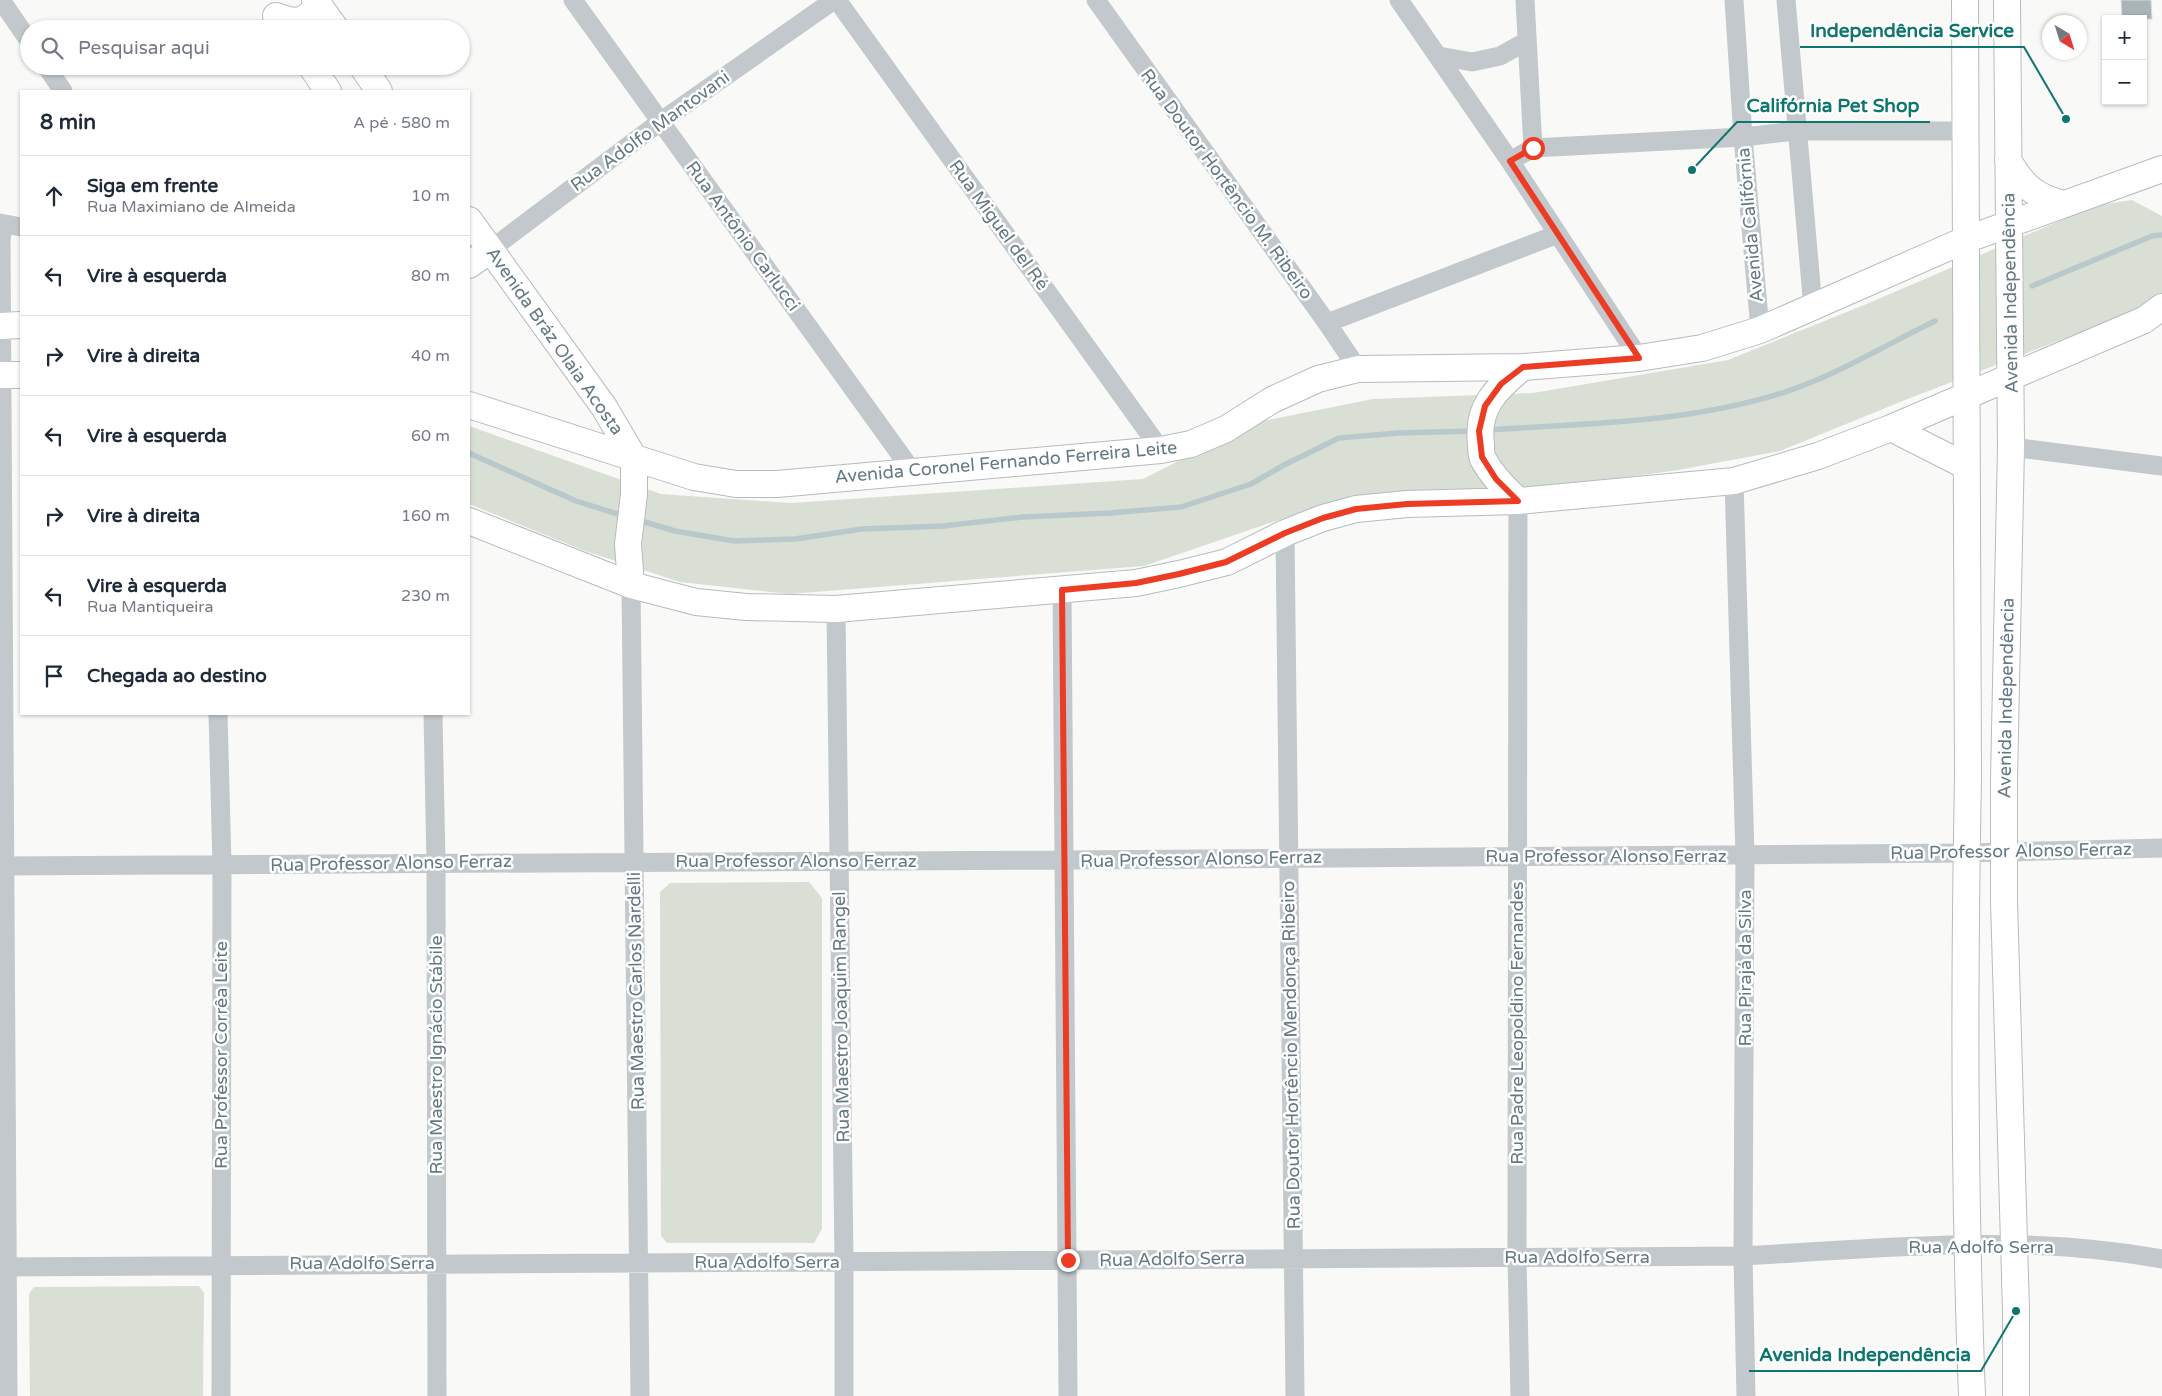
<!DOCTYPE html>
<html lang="pt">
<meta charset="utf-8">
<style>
body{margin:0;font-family:"Varela Round",sans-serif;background:#f2f2f3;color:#1f2937}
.controls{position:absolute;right:15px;top:15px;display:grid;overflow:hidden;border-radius:0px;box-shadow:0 1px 4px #0004}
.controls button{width:45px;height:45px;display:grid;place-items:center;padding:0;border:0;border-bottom:1px solid #e0e1e3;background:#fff;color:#1f2937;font:25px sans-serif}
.compass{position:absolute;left:2042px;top:15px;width:45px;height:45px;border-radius:50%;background:#fff;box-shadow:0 1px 4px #0004;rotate:142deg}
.stop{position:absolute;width:15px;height:15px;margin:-11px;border:4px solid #ec3c24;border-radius:50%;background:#fff}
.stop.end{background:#ec3c24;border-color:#fff;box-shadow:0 1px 5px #0008}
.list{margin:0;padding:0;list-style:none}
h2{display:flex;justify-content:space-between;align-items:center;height:65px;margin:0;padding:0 20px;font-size:21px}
h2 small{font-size:16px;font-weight:400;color:#747a83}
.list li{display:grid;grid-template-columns:32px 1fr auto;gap:15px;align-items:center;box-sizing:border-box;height:80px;padding:0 20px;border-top:1px solid #e0e1e3}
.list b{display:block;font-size:19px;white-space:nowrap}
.list p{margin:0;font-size:16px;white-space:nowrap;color:#747a83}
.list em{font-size:16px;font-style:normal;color:#747a83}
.icon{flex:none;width:28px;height:28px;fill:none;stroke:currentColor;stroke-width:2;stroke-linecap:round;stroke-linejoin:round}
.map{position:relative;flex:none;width:2162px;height:1396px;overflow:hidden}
.search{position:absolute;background:#fff;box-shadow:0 1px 4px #0004;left:20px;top:20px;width:450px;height:55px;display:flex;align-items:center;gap:12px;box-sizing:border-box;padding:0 18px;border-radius:28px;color:#747a83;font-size:19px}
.panel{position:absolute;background:#fff;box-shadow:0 1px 4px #0004;left:20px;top:90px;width:450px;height:625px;border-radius:0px}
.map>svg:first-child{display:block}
</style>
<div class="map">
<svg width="2162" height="1396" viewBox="0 0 2162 1396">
<rect width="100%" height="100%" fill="#f9f9f7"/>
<path fill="#dadfd6" d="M2132 200 2162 216V293L2141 309 1905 400 1780 451 1678 470 1573 485 1320 506 1144 566 789 594 680 582 585 551 469 504V426L661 494 791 503 1143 479 1253 423 1373 399 1533 393 1728 360 1869 303 2094 206Z
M809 882 822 898V1229L814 1243H667L661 1236 660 892 670 883Z
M199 1286 204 1293 203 1396H30L29 1294 34 1287Z"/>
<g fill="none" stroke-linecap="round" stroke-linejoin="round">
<path stroke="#b9c8cb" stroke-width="5.5" d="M2032 286 2152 236 2162 235
M1488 430C1589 423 1691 423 1788 391 1839 374 1887 344 1935 321
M469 453 576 501 624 516
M638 520 675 531 734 541 795 539 862 529 943 526 1023 517 1110 513 1181 507 1251 484 1284 465 1339 438 1398 433 1474 431"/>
</g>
<path fill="#a9b4b9" stroke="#dbdbd9" d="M2121 0H2151L2152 19H2122Z"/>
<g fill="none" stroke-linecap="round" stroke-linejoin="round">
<g stroke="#b4bcc0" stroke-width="28">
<path id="secondary" d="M315 0 336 29
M1965 0 1968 777C1964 983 1964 1190 1972 1396
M2007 0 2011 447 2004 779V901L2016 1311V1396
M276 16C298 24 305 23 318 4
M311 66 328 91
M362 66 379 91
M2008 160C2023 186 2034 196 2063 204
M469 220 604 407 634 458V494L628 544 631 585
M469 265 490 250
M0 326 21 325
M0 375H21
M469 405 694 477 736 484H777L1161 450 1191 444 1226 429 1272 400 1318 379 1358 369 1523 367 1639 358 1702 348 1760 330 1965 240 2162 169
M1891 428 1966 466
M1518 501C1505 488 1492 476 1483 459 1481 455 1481 449 1481 444 1476 407 1497 388 1523 367
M469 521 631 585 696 602 746 607 836 609 1136 583 1179 574 1227 562 1285 533 1323 518 1356 509 1407 504 1518 501 1734 481 1818 456 1891 428 2144 320 2162 307"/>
</g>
<path stroke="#c2c8cb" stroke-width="19" d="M1 0 29 41
M573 0 913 472
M837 0 1161 450
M1096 0 1327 323 1358 369
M1399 0 1510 161 1639 358
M1525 0 1533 148
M1734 0 1743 137 1760 330
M1786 0 1813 308
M1439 56 1472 62 1500 56 1527 41
M46 66 63 91
M1510 161 1533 148 1743 137 1796 131H1965
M0 223 21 227
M3 224 1 241 8 1396
M490 250 660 122 834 0
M1327 323 1558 234
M2011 447 2162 466
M1734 481 1745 855 1743 1256 1746 1396
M1518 501 1517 1258 1520 1396
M1285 533 1295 1396
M631 585 640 1396
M1062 590 1068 1396
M836 609 844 1262V1396
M218 714 222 865 221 1396
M433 714 436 863 437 1396
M0 866 1064 860 1967 853 2162 848
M0 1267 1743 1256C1883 1248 2023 1233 2162 1259"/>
<use href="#secondary" stroke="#fff" stroke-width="26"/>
</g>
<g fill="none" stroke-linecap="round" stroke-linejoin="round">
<path stroke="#ec3c24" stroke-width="6" d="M1068 1260 1062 590 1136 583 1179 574 1226 562 1285 533 1323 518 1356 509 1407 504 1518 501 1496 479 1482 457 1479 431 1485 406 1501 384 1523 367 1639 358 1510 161 1533 148"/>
</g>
<g text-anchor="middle" stroke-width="5" stroke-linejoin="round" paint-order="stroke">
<g font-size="18" fill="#637983" stroke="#fff">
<text transform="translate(650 131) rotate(-36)" y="6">Rua Adolfo Mantovani</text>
<text transform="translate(1227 184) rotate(54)" y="6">Rua Doutor Hortêncio M. Ribeiro</text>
<text transform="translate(999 225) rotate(54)" y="6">Rua Miguel del Ré</text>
<text transform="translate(1750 225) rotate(-95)" y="6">Avenida Califórnia</text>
<text transform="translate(743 236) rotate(54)" y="6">Rua Antônio Carlucci</text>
<text transform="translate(2010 293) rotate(-91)" y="6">Avenida Independência</text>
<text transform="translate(555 341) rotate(55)" y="6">Avenida Bráz Olaia Acosta</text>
<text transform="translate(1006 462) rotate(-5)" y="6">Avenida Coronel Fernando Ferreira Leite</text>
<text transform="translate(2006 698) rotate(-89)" y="6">Avenida Independência</text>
<text transform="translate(2011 851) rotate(-1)" y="6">Rua Professor Alonso Ferraz</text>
<text x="1606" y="862">Rua Professor Alonso Ferraz</text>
<text transform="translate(1201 859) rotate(-1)" y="6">Rua Professor Alonso Ferraz</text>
<text x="796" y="867">Rua Professor Alonso Ferraz</text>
<text transform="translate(391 863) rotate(-1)" y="6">Rua Professor Alonso Ferraz</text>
<text transform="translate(1745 968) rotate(-90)" y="6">Rua Pirajá da Silva</text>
<text transform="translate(636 991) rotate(-91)" y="6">Rua Maestro Carlos Nardelli</text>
<text transform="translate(841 1017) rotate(-91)" y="6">Rua Maestro Joaquim Rangel</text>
<text transform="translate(1517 1023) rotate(-90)" y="6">Rua Padre Leopoldino Fernandes</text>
<text transform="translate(221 1055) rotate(-90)" y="6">Rua Professor Corrêa Leite</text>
<text transform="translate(436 1055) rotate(-90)" y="6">Rua Maestro Ignácio Stábile</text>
<text transform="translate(1291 1055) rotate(-91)" y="6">Rua Doutor Hortêncio Mendonça Ribeiro</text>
<text x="1981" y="1253">Rua Adolfo Serra</text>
<text x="1577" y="1263">Rua Adolfo Serra</text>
<text transform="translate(1172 1259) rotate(-1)" y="6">Rua Adolfo Serra</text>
<text x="767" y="1268">Rua Adolfo Serra</text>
<text x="362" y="1269">Rua Adolfo Serra</text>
</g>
</g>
<path fill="none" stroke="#0f766e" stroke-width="2" d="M2066 119L2024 47H1800M1692 170L1737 122H1930M2016 1311L1981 1371H1749"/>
<g fill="#0f766e" stroke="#fff" stroke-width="2">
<circle cx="2066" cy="119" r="5"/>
<circle cx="1692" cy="170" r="5"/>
<circle cx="2016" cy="1311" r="5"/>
</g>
<g font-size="19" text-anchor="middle" font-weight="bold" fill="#0f766e" stroke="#fff" stroke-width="5" stroke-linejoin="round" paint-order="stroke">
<text x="1912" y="37">Independência Service</text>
<text x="1833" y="112">Califórnia Pet Shop</text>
<text x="1865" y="1361">Avenida Independência</text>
</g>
</svg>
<div class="controls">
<button>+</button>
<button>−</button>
</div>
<svg class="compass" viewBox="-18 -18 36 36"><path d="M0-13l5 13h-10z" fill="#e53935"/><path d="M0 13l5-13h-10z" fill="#747a83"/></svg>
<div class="stop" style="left:1533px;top:148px"></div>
<div class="stop end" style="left:1068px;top:1260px"></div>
<div class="search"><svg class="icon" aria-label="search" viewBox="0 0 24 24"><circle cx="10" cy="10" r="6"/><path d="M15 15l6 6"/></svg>Pesquisar aqui</div>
<section class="panel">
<h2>8 min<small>A pé · 580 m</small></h2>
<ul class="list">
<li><svg class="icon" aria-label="ahead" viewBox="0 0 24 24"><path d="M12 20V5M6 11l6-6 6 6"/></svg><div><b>Siga em frente</b><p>Rua Maximiano de Almeida</p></div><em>10 m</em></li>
<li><svg class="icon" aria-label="left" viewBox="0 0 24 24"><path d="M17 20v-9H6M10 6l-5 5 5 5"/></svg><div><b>Vire à esquerda</b></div><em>80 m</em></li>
<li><svg class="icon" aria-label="right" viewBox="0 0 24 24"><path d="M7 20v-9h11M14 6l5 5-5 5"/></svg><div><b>Vire à direita</b></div><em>40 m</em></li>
<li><svg class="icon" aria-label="left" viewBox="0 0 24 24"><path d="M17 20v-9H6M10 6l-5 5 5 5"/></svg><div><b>Vire à esquerda</b></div><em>60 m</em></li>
<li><svg class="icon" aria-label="right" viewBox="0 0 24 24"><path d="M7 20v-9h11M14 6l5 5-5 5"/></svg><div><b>Vire à direita</b></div><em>160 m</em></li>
<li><svg class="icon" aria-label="left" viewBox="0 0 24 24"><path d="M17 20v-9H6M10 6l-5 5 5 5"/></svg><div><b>Vire à esquerda</b><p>Rua Mantiqueira</p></div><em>230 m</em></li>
<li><svg class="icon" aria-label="arrive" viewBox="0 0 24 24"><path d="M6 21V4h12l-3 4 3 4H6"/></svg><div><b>Chegada ao destino</b></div></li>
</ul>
</section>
</div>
